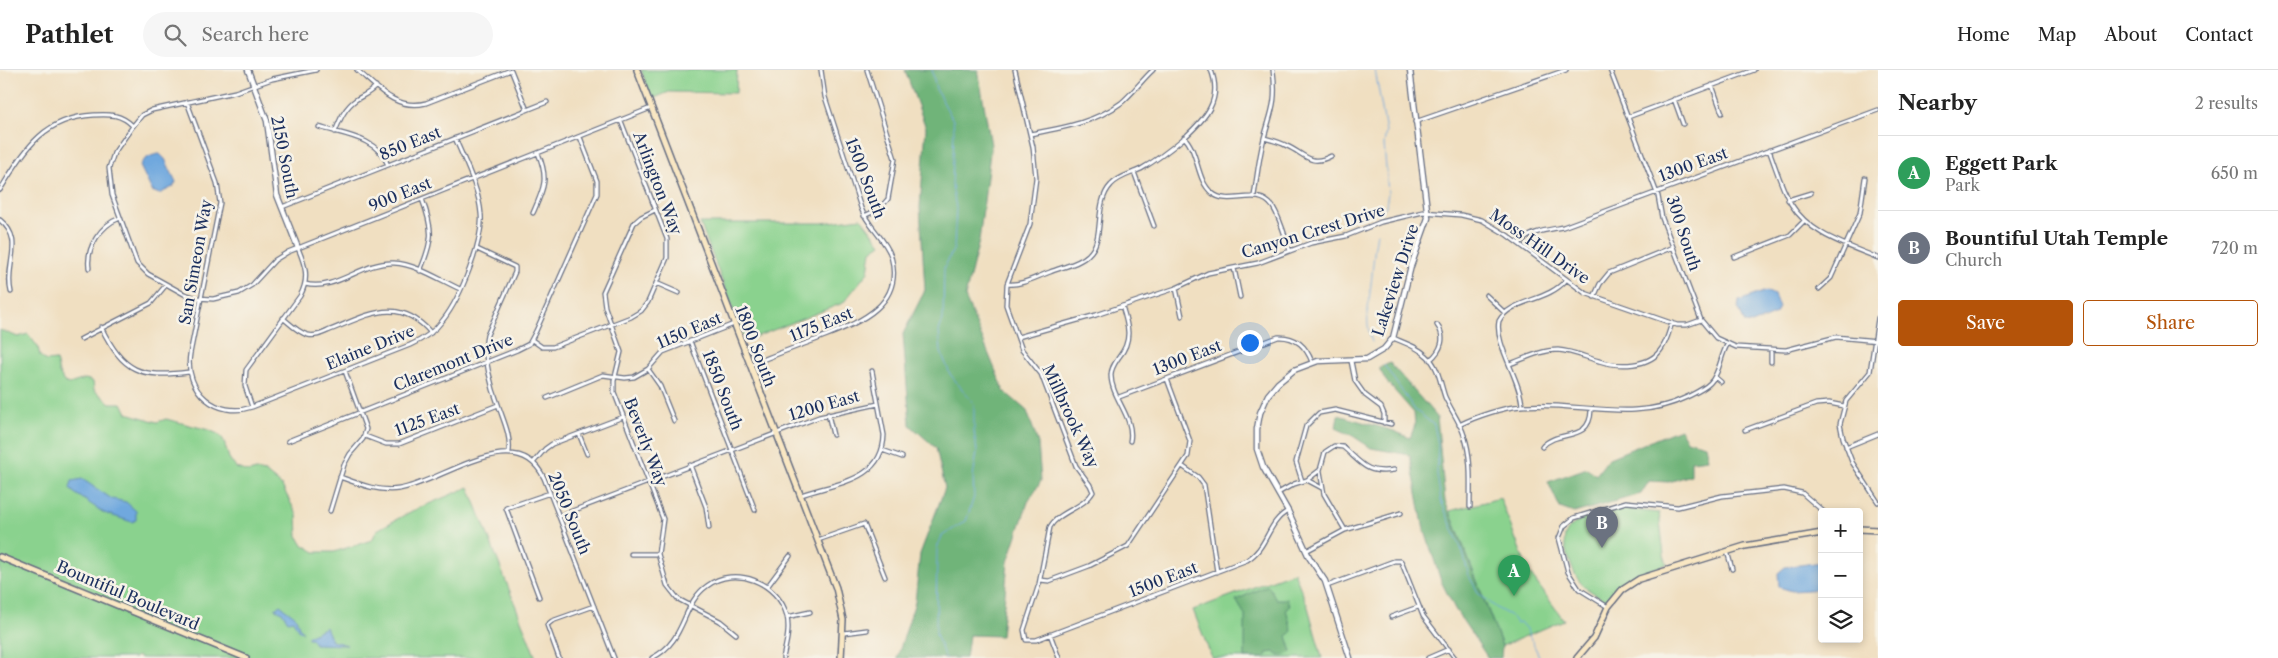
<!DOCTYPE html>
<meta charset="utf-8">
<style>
body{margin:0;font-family:"Libre Caslon Text",serif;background:#f6f6f6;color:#222}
.controls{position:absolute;right:15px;bottom:15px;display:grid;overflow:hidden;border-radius:5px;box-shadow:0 2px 8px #0003}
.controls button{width:45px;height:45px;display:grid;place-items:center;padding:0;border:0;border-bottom:1px solid #e0e0e0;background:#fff;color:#222;font:25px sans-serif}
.you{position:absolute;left:1249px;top:272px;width:18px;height:18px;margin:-12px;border:4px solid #fff;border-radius:50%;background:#1a73e8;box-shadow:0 0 0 8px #1a73e833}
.badge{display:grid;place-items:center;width:32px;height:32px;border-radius:50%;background:#b45309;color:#fff;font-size:16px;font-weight:700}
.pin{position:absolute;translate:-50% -41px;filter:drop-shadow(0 1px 2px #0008)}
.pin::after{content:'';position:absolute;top:26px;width:18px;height:15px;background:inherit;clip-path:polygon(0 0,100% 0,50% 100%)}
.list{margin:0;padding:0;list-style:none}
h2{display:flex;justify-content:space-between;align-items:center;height:65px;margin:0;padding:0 20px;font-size:21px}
h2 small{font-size:16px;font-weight:400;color:#767676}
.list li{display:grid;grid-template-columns:32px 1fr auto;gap:15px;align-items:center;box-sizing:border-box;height:75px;padding:0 20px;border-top:1px solid #e0e0e0}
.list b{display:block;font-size:19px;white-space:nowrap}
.list p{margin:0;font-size:16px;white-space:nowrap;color:#767676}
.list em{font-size:16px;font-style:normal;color:#767676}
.actions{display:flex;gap:10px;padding:15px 20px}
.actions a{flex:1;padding:11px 0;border:1px solid #b45309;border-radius:5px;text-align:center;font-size:18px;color:#b45309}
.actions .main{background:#b45309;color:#fff}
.icon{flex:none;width:28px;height:28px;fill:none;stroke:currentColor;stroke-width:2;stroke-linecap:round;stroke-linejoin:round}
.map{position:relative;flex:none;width:1878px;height:588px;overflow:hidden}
header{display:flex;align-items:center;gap:30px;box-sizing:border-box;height:70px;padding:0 25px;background:#fff;border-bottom:1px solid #e0e0e0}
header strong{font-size:24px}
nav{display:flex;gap:28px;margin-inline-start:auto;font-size:18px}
.search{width:350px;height:45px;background:#f6f6f6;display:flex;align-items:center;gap:12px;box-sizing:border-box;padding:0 18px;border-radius:28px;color:#767676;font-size:19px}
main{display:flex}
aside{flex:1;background:#fff}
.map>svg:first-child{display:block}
</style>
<header>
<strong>Pathlet</strong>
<div class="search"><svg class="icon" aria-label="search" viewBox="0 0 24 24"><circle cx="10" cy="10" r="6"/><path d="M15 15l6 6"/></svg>Search here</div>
<nav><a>Home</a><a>Map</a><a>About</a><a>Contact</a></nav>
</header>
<main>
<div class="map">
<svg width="1878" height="588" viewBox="0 0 1878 588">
<rect width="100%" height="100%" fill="#f7f3e8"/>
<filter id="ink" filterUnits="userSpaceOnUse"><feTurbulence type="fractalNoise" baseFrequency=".02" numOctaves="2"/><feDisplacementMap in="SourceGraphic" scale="10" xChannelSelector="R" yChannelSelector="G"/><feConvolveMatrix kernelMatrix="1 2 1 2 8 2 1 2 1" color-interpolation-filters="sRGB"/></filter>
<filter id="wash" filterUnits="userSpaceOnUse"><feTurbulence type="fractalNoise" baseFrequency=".0096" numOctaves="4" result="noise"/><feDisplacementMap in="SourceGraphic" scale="20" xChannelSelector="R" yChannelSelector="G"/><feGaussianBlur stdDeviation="1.12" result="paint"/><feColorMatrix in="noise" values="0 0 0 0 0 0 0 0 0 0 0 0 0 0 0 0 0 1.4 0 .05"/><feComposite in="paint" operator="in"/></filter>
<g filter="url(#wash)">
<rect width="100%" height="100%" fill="#f0dfc1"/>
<path fill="#8ad28e" stroke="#528076" d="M641 0H737L736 23 669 22 652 29Z
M861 148 881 174 871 181 868 202 843 233 745 271 700 153H822Z
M0 260 18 267 28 264 38 277 40 286 46 291 56 290 59 303 64 312 69 314 85 309 89 310 93 312 94 320 110 333H122L127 343 157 352 166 349 209 360 218 364 223 369 229 388 236 398 249 402 256 400 265 402 282 416 297 445 298 467 302 474 315 482H334L372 470 377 460 412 441 469 417 536 588H142L136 586 135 588H0Z
M1500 428 1528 501 1564 550 1502 576 1450 441Z
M1627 439 1659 443 1664 485 1667 494 1628 508 1606 531C1583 516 1578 516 1569 489 1566 482 1563 474 1565 466 1570 447 1609 440 1627 439Z
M1294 502 1308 537 1322 588H1212L1193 540Z"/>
<path fill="#6fb479" stroke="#45726c" d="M905 0H978L991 75 979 171 965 227 1004 321 1027 341 1038 373 1041 411 1028 432 1008 492 1001 566 969 565 966 588H897L915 532 920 484 945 418 936 378 910 355 903 264 925 220 920 137 926 58Z
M1390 293 1437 347 1445 431 1502 576 1501 588H1488L1455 539 1441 511 1423 455 1410 385 1371 378 1353 366 1336 358 1338 345 1394 361 1410 368 1415 355 1414 343 1386 311 1379 298Z
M1680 359 1687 370 1705 375 1708 389 1691 391V405L1669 412 1649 411 1641 424 1574 443 1560 438 1548 412 1587 398 1596 405 1609 388Z
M1268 515 1276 529H1287L1290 536 1286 539 1292 561 1287 566 1292 582 1283 586 1274 582 1267 583 1265 588H1245V545L1236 530Z"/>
<path fill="#6fa8de" stroke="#456c9e" d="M160 84 165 89 176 112 173 117 159 124 152 121 140 96C142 89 153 84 160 84Z
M1766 221 1774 225 1779 237 1776 244 1752 254 1745 253 1738 238 1739 231Z
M82 409 112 429 126 432 136 441V450L132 452 104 443 73 422 70 418 72 411Z
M1822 492V519L1792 521 1779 517 1778 503 1785 497Z
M280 535 296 547 299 557 303 562 299 561 293 550 288 551 282 542 275 539Z
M326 557 332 571 347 575 315 574 311 568H308V566Z"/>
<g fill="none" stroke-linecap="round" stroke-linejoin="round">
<path stroke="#6fa8de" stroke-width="1" d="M932 0 936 19 953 50 954 60 952 116 956 138 954 178 944 198 943 249 939 261 941 282 950 304 974 334V361L977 382 973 407 974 427 966 451 942 466 937 478 936 564 945 588
M1375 0 1386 61 1384 74 1388 123 1386 136 1379 146
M1372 272C1365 254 1368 240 1370 222 1373 202 1373 183 1377 163
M1384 295 1415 340 1434 355 1438 374 1437 404 1441 431 1463 483 1469 506 1479 524 1498 539 1511 546 1516 553 1520 552 1526 559 1540 588"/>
</g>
</g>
<g filter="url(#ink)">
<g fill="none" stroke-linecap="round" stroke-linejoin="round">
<g stroke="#666d81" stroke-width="5.5">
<path id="minor" d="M316 0 272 9 235 22 152 40 142 45 133 56 114 83 109 98 112 125 137 193 148 204 184 224 197 228 213 229 239 223 252 215 275 190 288 182 651 38
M357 0C377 17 396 41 426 33L511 0
M511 0 527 40
M1015 0 1033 77 1036 108 1030 154 1007 214 1006 235 1022 280 1041 304 1076 396 1090 415 1093 422C1084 438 1059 441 1050 457L1039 514 1024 560 1026 570H1036L1247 490C1268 478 1267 452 1288 441
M1610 0 1658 126 1662 148 1701 250 1716 268 1736 277 1786 280 1836 267 1878 271
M1712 15 1722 43
M1674 29 1683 54
M187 32 217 113 220 133 190 284C184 321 217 349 252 337L410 275C424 269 435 261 443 250 460 229 484 170 481 144 479 118 465 92 455 68
M1628 47 1754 0
M1415 52 1566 0
M319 57C344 65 377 67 388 95
M335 62C340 49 345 37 357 29 364 25 370 23 376 16
M1030 64C1062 58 1094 53 1121 33 1133 23 1142 10 1153 0
M1184 67C1199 82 1196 110 1212 123 1230 138 1257 115 1273 137 1281 150 1285 167 1290 181
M1264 68C1272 70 1280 72 1287 76 1305 84 1310 97 1331 86
M1769 80C1776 98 1781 117 1791 134 1809 164 1847 175 1878 188
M1134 102 1154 156
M0 120C25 80 42 48 94 45 110 44 121 44 133 56
M1254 126C1257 107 1259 87 1264 68 1272 39 1277 32 1273 0
M1788 130 1811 123
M282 137 547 32
M655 140 641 147 634 153 603 222 605 237 621 282 614 311V322L663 449 658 484 667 515 678 529 720 551 736 564
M533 143C544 118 549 109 538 83
M864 146 879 139 888 129 895 89 867 0
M0 150C26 171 4 194 11 222
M1519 174C1530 161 1548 160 1563 157L1878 40
M477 179 515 197V202L487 265C482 284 492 319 499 337 504 352 511 366 509 382
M1734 187 1790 165 1804 151
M89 198C86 177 101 155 120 148
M1234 198 1240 227
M420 201C433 170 434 161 422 129
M656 213 679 223
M305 214C336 222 363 191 394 193 416 194 440 210 460 219
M1007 214C1021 216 1036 207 1050 202 1062 197 1079 194 1088 185 1106 169 1093 134 1111 115 1119 106 1131 104 1141 99 1157 90 1171 79 1184 68 1205 49 1223 30 1211 0
M1176 218 1182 246
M1819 219 1831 208 1860 143 1865 108
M1486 225 1505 243
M1594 227 1600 214 1609 203 1673 177
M1122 236C1128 255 1133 270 1119 287 1115 293 1111 298 1111 305 1111 328 1135 347 1130 371
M283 248C290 254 299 263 308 265 316 267 323 263 330 260 368 245 399 225 431 263
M1878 248 1870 302 1846 331 1840 354 1843 368 1852 392 1878 432
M101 257C124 303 140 308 189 302
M1018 267 1096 245 1176 218 1208 203 1258 193 1311 173 1346 166 1381 152 1423 142 1461 145 1482 150 1507 165 1585 223 1677 255H1687L1701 250
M1393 268C1405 273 1418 277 1427 286 1439 297 1440 313 1445 327 1451 340 1460 352 1464 365 1472 388 1470 413 1470 437
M81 269 151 233 166 215
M532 270 542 277H553L631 247 641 241 648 232 667 188V169L621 51
M690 271 755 440
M1430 290C1442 280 1446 267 1437 255
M1351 291 1355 311 1365 325 1381 337 1384 344V353
M1771 292V281
M1510 294C1526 288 1541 280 1558 280 1572 281 1585 287 1599 291 1618 297 1650 298 1662 278 1667 271 1669 261 1672 253
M750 295C772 286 793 278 815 270 851 255 906 239 891 186 885 168 868 157 861 138L825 27 821 0
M648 299 660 316 674 351
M1715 307 1721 312
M1119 327 1278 267C1296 266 1306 276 1312 292
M547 328 603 305 625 308 634 307 648 299 663 282 734 254
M1522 336C1521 310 1494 274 1499 251 1510 229 1548 232 1566 210
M252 337 245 316 246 300 300 226C310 208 305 195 298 178
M828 344 833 365
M1459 355C1475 347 1504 337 1522 336 1579 331 1632 354 1687 327 1695 323 1704 319 1710 313 1720 303 1720 287 1727 275
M1745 360 1816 334 1829 333 1844 336
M579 364 587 384
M365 366 386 374H399L498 335
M288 371 517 280 529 274 536 261 597 124V111L580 67
M1542 377C1558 358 1590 374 1591 340
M1846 377 1878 364
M882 380 902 387
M533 393 545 379 552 374 623 347
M690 395 706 437 709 458
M1182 396 1198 407 1204 415 1217 502
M1320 401 1324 424 1345 460
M340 407C359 414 378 422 399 419 441 413 517 350 544 408L614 588
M1307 410 1320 400 1325 382 1334 376 1343 377C1361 392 1366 405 1394 400
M1302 411 1296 392 1306 356 1319 343 1335 340 1391 354
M1278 423 1294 414 1307 410 1322 418
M801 425C834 413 883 412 884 365L872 301
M330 441 344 395 350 384 363 369 366 359 345 301
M559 446 819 347 878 334
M818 470 864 454 885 507
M1306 481 1345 460 1401 443
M1727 481 1732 499
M631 484H658
M1040 510 1049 511 1089 496 1128 476 1188 386 1190 371 1167 309
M1327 516 1394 491H1401L1423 546 1455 588
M767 517 790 486
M539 527 506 438 550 423
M1608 537 1579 519 1568 502 1559 468 1564 456 1574 448 1626 432 1678 437 1722 426 1784 419 1802 423 1824 442
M787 547 810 542
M1391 547 1418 537
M844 563 867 560
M1050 564 1059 588
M559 588 547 555 552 551 594 536
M652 588C687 571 681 534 707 516 735 495 778 512 787 546 790 561 786 574 783 588
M1428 588 1449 579"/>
</g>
<g stroke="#666d81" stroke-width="7">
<path id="tertiary" d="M248 0 267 51 277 125 298 178
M1350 588 1325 511 1309 487 1288 441 1263 397 1257 379V359L1260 343 1268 325 1278 313 1294 300 1318 291 1367 289 1384 279 1393 268 1411 196 1428 148 1410 0"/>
</g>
<g stroke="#666d81" stroke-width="8">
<path id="secondary" d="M637 0 836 518 843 550 841 588
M1859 459 1878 460
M0 487 246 588
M1577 588 1594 568 1608 537 1622 520 1639 509 1745 476 1822 463"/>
</g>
<use href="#minor" stroke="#fff" stroke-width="3"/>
<use href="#tertiary" stroke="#fff" stroke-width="4.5"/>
<use href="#secondary" stroke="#f9e7c3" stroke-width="5"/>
</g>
</g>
<g text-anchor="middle" stroke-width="5" stroke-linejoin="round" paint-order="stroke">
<g font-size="16" fill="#1b2f5e" stroke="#f7f3e8">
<text transform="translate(410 73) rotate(-22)" y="6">850 East</text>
<text transform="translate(285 87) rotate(79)" y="6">2150 South</text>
<text transform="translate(1693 94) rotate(-20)" y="6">1300 East</text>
<text transform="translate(866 108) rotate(69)" y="6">1500 South</text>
<text transform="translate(658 113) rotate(69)" y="6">Arlington Way</text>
<text transform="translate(400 124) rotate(-22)" y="6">900 East</text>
<text transform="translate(1313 161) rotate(-17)" y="6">Canyon Crest Drive</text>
<text transform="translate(1684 163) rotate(72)" y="6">300 South</text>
<text transform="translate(1540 176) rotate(35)" y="6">Moss Hill Drive</text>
<text transform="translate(195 192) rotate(-80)" y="6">San Simeon Way</text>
<text transform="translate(1395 210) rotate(-72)" y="6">Lakeview Drive</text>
<text transform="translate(821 254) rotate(-22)" y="6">1175 East</text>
<text transform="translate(689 260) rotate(-23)" y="6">1150 East</text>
<text transform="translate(756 276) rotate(69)" y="6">1800 South</text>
<text transform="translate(370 277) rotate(-22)" y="6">Elaine Drive</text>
<text transform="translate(1187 287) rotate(-21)" y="6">1300 East</text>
<text transform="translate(453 292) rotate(-22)" y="6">Claremont Drive</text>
<text transform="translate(723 320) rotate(69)" y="6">1850 South</text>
<text transform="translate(824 335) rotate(-16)" y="6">1200 East</text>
<text transform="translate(1071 346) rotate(65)" y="6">Millbrook Way</text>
<text transform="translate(427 349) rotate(-20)" y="6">1125 East</text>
<text transform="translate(646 372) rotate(69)" y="6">Beverly Way</text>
<text transform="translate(570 443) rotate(68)" y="6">2050 South</text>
<text transform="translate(1163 509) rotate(-21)" y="6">1500 East</text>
<text transform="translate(128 525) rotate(23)" y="6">Bountiful Boulevard</text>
</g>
</g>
</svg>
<div class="controls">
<button>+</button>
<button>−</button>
<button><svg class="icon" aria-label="layers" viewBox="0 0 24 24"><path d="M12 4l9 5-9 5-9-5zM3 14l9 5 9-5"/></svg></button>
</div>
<div class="you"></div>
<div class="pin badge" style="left:1514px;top:526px;background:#2e9e5b">A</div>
<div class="pin badge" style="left:1602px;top:478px;background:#6b7280">B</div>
</div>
<aside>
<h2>Nearby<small>2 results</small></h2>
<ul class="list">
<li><span class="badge" style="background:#2e9e5b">A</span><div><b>Eggett Park</b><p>Park</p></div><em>650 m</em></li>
<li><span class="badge" style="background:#6b7280">B</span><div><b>Bountiful Utah Temple</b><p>Church</p></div><em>720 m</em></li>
</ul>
<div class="actions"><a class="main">Save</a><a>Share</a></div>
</aside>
</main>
